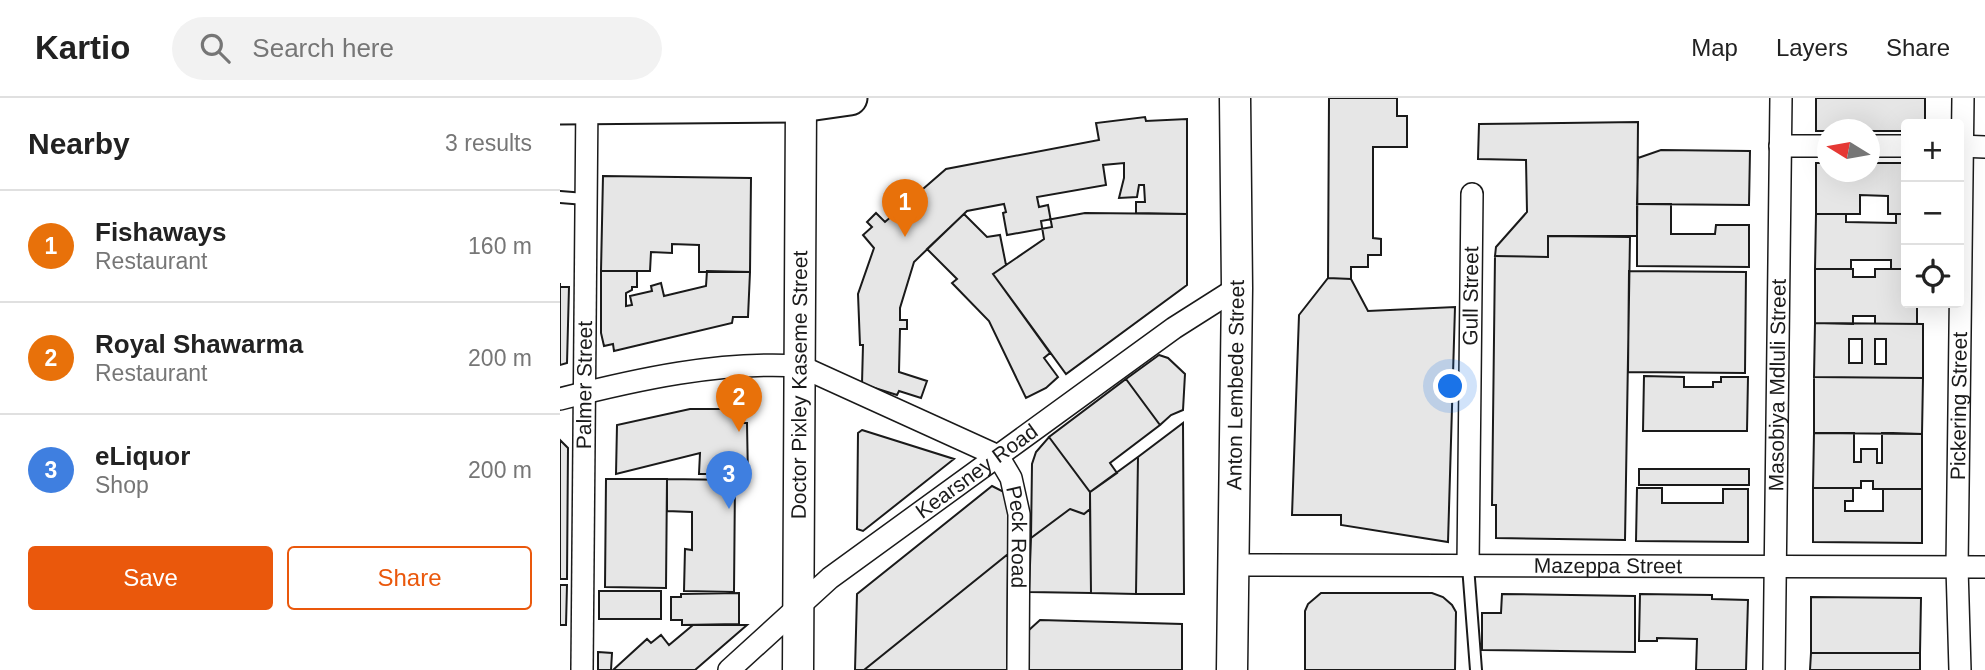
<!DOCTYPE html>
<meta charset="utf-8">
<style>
body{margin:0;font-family:Helvetica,sans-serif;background:#f2f2f2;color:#222}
.controls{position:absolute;right:21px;top:21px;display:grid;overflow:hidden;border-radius:7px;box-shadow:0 7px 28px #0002}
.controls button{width:63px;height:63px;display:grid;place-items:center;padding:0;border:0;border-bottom:2px solid #e0e0e0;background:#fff;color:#222;font:35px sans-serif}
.compass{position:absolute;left:1257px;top:21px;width:63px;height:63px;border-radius:50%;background:#fff;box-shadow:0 7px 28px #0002;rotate:281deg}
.you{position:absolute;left:891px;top:289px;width:24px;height:24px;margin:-18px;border:5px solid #fff;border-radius:50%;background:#1a73e8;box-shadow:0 0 0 10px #1a73e833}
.badge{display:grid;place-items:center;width:46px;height:46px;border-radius:50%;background:#ea580c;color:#fff;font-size:23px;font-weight:700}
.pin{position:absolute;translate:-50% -58px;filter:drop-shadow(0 2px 4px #0008)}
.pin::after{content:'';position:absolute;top:37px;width:24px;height:21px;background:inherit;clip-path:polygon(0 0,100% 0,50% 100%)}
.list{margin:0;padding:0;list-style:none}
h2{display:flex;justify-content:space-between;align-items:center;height:91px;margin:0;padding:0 28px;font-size:30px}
h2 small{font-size:23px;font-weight:400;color:#767676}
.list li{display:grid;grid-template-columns:46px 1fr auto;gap:21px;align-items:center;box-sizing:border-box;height:112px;padding:0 28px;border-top:2px solid #e0e0e0}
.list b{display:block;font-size:26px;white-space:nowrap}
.list p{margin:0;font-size:23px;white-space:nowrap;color:#767676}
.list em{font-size:23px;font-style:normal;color:#767676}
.actions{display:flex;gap:14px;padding:21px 28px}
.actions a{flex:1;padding:16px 0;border:2px solid #ea580c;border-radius:7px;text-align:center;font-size:24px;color:#ea580c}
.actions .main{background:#ea580c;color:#fff}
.icon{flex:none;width:38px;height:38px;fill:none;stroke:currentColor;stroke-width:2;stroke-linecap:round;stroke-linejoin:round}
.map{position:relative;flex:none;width:1425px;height:572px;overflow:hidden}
header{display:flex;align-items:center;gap:42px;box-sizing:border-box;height:98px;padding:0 35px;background:#fff;border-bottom:2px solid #e0e0e0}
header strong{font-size:33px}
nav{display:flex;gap:38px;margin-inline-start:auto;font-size:24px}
.search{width:490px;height:63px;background:#f2f2f2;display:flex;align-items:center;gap:18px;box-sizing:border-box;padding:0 24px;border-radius:38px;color:#767676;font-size:26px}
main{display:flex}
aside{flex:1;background:#fff}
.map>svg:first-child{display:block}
</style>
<header>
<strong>Kartio</strong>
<div class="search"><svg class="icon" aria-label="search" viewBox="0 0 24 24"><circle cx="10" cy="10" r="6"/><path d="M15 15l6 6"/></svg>Search here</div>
<nav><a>Map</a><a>Layers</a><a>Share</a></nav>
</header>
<main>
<aside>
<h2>Nearby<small>3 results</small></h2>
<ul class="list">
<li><span class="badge" style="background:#e8710a">1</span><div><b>Fishaways</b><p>Restaurant</p></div><em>160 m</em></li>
<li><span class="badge" style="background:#e8710a">2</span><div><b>Royal Shawarma</b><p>Restaurant</p></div><em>200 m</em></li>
<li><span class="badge" style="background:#3f7fe0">3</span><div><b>eLiquor</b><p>Shop</p></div><em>200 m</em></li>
</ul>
<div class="actions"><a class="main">Save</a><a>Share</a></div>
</aside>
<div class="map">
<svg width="1425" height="572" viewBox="0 0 1425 572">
<rect width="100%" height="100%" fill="#fff"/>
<path fill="#e6e6e6" stroke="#1a1a1a" stroke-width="2" fill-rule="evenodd" d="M769 0H837V18H847V49H813V140L821 141V157H808V169H791V181L768 180Z
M1256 0H1365V26H1346V33H1256Z
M585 19 586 23 627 21V116L576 115V104H585L584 87H579L577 99 559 100 564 80V65L543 67 546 87 477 99 479 109 488 107 492 129 447 137 443 115 446 114 444 106 407 113 354 164 340 210V222H347V231H340L339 274 367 283 361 300 339 293 337 297 302 286 303 247H300L298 196 314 150 303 137 312 129 307 124 316 115 325 124 386 71 539 42 536 25Z
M1078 24 1077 138H988V159L935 158 936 149 967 114 966 62 918 61 919 26Z
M1101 52 1190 53 1189 107 1077 106 1078 60Z
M1256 65H1268V74H1310V65H1346V116H1328V98L1300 97V116H1256Z
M43 78 191 80 190 174H139V147L112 146V155L91 154 90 173H41Z
M1077 106H1111V136H1155L1156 127H1189V169L1077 168Z
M525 115 627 116V187L506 276 433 176 484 141 481 123Z
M404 116 427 139 440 137 446 167 433 176 490 255 484 260 498 279 486 290 466 300 429 223 392 185 397 181 367 151Z
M1256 116H1286V124L1336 125V116H1346V171H1331V162H1291V171H1255Z
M988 138 1070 139 1065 442 936 440V407H932L935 158 988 159Z
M1255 171H1293V179H1315V171H1346V205H1357V226H1315V218H1293V226L1255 225Z
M41 173H77V189H72V192L66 195V208L72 207 70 198 92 193 91 188 101 185 104 198 146 188 147 173 190 174 188 219H173L172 225 54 253 53 246 44 248 41 235Z
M1069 173 1186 174 1185 275 1068 274Z
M768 180 791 181 808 213 895 209 888 444 781 427V417H732L739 217Z
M0 185V189H9L7 265 0 267Z
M1255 225 1363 226V280L1254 279ZM1289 241H1302V265H1289ZM1315 241H1326V266H1315Z
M599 257 608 260 625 276 623 312 611 317 600 327 566 281Z
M1084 278 1124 279V289H1153V284H1161V279H1188L1187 333H1083Z
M1254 279 1363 280 1362 336 1254 335Z
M566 281 600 327 550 365 557 375 530 394 489 339Z
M130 311H176V325H187L188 382 152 381V376H139L140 355 56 376 57 327Z
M623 325 624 496H576L578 359Z
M302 332 394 361 303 433 297 431 298 335Z
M1254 335H1294V364H1301V351H1317V365H1322V335L1362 336V391H1313V383H1301V390H1253Z
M489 339 530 394V411L524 416 510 411 471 440 472 366 476 354Z
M0 342 8 350 7 481H0Z
M578 359 576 496 531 495 530 394Z
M1079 371H1189V387H1079Z
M46 381H107L106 490 45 489Z
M107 381 175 382 174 494 124 493 125 451 132 452V414L107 413Z
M432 388 448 396V456L304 572H295L297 496Z
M1077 390H1102V405H1163V391H1188V444L1076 443Z
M1253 390H1293V403H1285V413H1323V391H1362V445L1253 444Z
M510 411 524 416 530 411 531 495 469 494 471 440Z
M448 456 447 572H304Z
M0 487H7L6 527H0Z
M39 493H101V521H39Z
M179 495V526L122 527V522H111V499H121V496Z
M761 495H872L883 499 892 507 896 514 895 572H745V513L748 506Z
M942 496 1075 498V554L922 552V515H941Z
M1080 496 1152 497V501L1188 502 1186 572H1136L1137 541 1097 540V543H1079Z
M1251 499 1361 500 1360 555H1251Z
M480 522 622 526V572H469V532Z
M133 527H187L135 572H53L87 541 91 545 101 537 109 547Z
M38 554 52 555 51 572H38Z
M1251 555H1360V572H1250Z"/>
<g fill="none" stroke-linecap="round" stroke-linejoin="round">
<g stroke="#1a1a1a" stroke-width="14">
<path id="lane" d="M0 99 25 101
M908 468 916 572"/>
</g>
<g stroke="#1a1a1a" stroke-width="24">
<g id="street">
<path d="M1220 48H1268"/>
<path d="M1310 48H1346"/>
<path d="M1399 48 1425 49"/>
<path id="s1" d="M0 301C78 281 160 263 240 268L438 358 451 380 459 416 458 572"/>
<path id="s2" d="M672 467 1425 469"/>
<path id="s3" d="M908 468 912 96"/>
<path id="s4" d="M22 572 27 0"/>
<path id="s5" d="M169 572 270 480 614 230 677 190"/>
<path id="s6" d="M1214 572 1221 0"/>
<path id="s7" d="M1400 572 1397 469 1403 0"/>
</g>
</g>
<g stroke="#1a1a1a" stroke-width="33">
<g id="secondary">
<path id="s8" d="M238 572 241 7"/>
<path id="s9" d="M672 572 677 190 675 0"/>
</g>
</g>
<g stroke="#1a1a1a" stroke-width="37">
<path id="primary" d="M0 9 241 7 290 0"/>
</g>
<use href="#lane" stroke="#fff" stroke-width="10"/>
<use href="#street" stroke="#fff" stroke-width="21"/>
<use href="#secondary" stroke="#fff" stroke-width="30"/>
<use href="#primary" stroke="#fff" stroke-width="33"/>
</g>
<g text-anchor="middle" stroke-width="5" stroke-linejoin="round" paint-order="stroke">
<g font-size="21" fill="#1a1a1a" stroke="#fff">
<text dy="7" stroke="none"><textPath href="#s3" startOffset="270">Gull Street</textPath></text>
<text dy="7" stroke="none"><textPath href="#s4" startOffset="285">Palmer Street</textPath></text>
<text dy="7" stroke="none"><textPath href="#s8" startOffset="285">Doctor Pixley Kaseme Street</textPath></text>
<text dy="7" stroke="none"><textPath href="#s9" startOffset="285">Anton Lembede Street</textPath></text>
<text dy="7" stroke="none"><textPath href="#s6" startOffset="285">Masobiya Mdluli Street</textPath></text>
<text dy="7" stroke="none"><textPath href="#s7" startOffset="264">Pickering Street</textPath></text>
<text dy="7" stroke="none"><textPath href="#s5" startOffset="318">Kearsney Road</textPath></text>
<text dy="7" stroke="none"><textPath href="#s1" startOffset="546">Peck Road</textPath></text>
<text dy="7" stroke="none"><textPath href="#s2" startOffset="376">Mazeppa Street</textPath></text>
</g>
</g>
</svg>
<div class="controls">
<button>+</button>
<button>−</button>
<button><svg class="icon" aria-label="locate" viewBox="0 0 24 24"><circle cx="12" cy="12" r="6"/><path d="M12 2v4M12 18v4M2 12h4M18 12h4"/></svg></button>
</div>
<svg class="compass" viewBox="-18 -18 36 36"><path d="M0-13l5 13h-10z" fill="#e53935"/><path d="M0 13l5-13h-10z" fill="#767676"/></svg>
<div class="you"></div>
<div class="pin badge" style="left:345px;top:139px;background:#e8710a">1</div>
<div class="pin badge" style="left:179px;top:334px;background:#e8710a">2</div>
<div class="pin badge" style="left:169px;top:411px;background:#3f7fe0">3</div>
</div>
</main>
